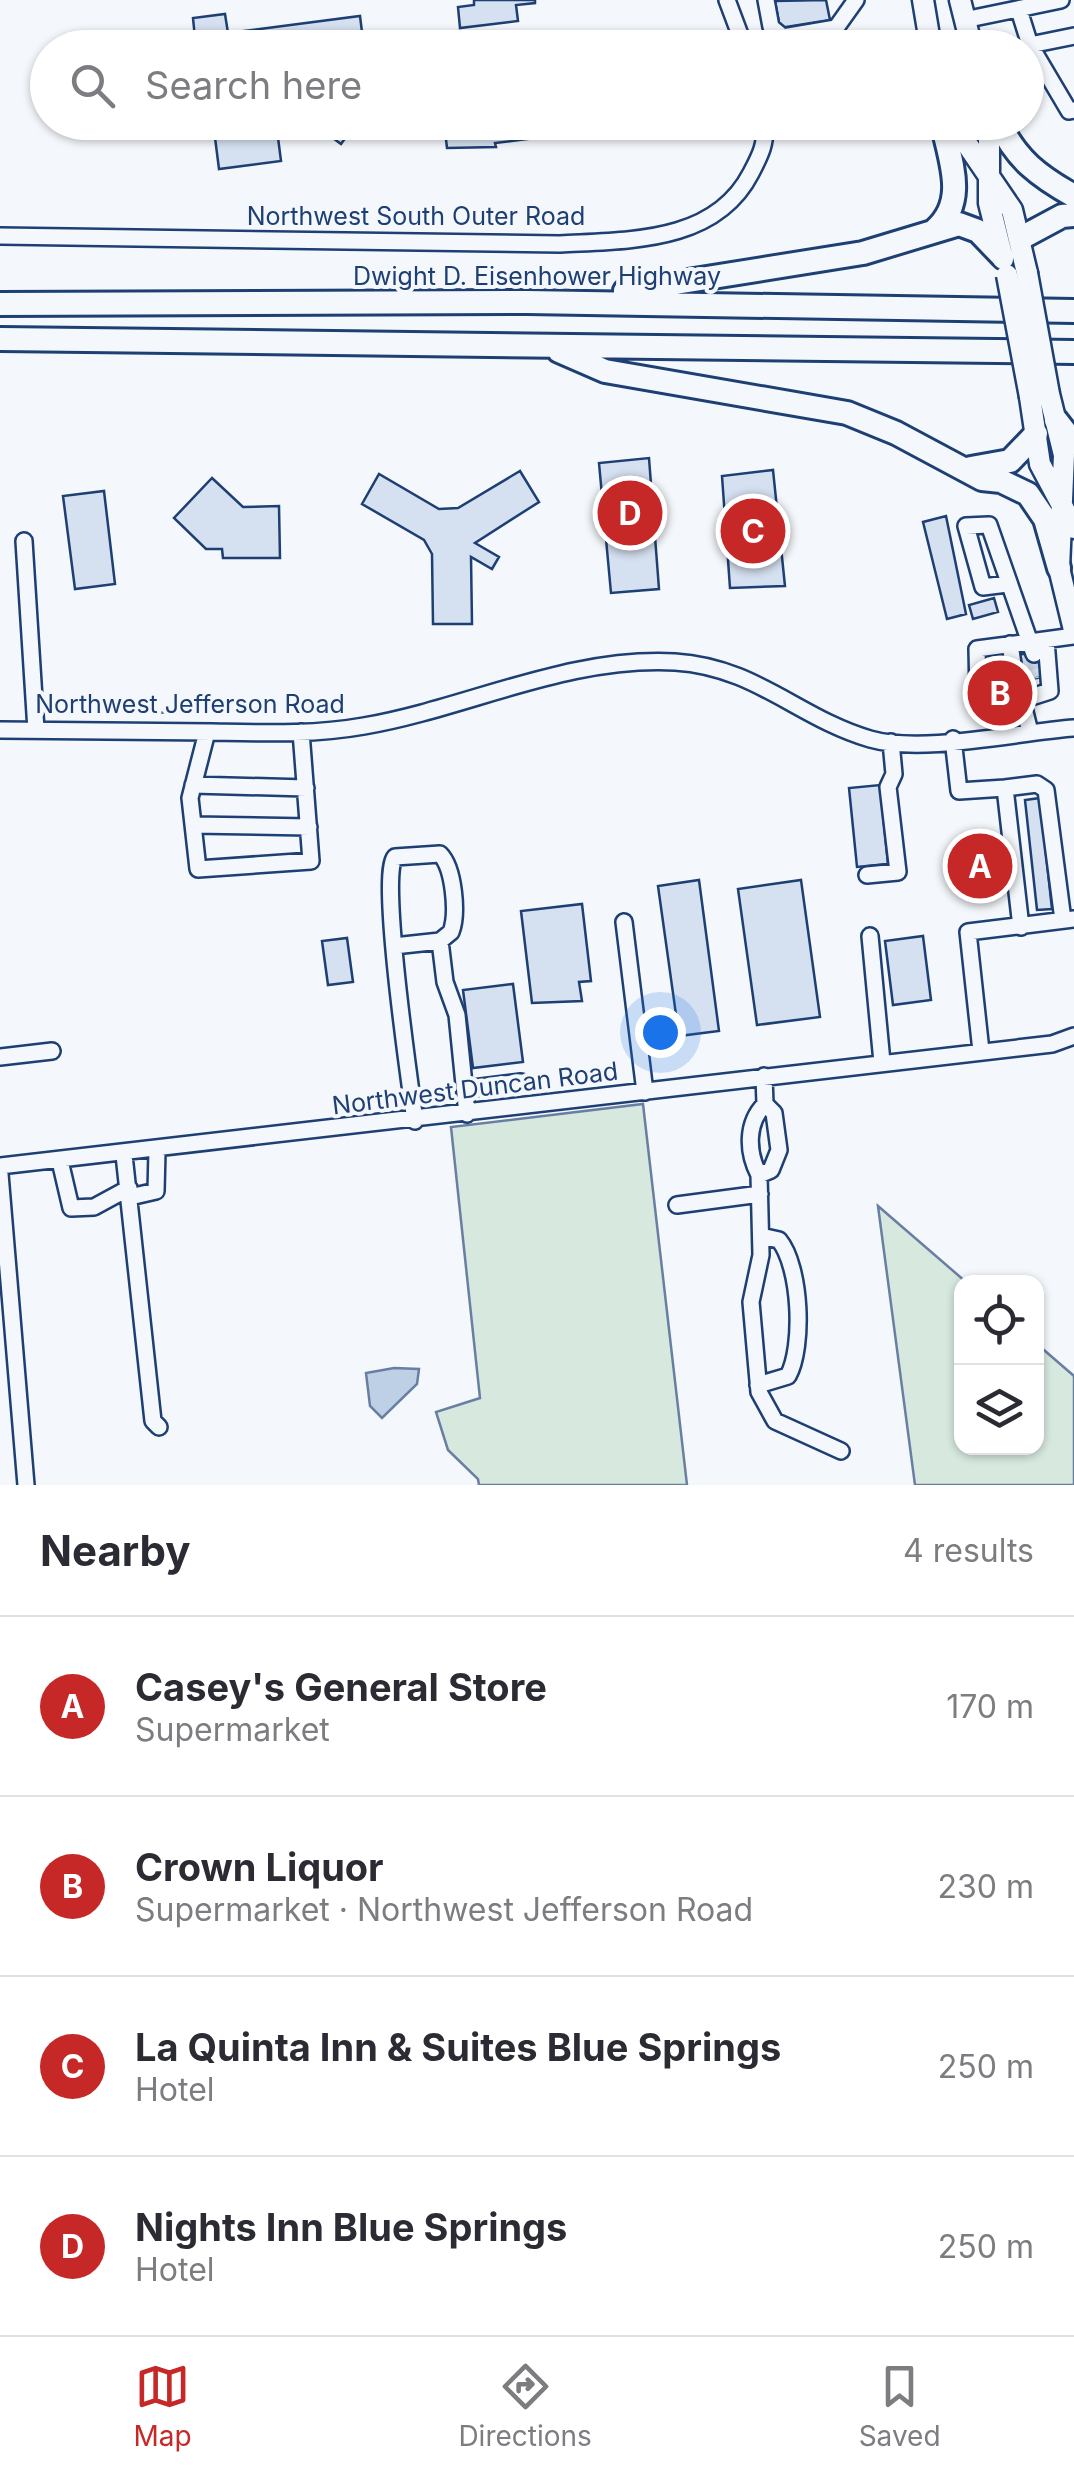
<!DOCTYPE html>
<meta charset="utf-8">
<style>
body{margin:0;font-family:Inter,sans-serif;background:#f7f7f7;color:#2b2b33}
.controls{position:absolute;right:30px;bottom:30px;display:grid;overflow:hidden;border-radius:20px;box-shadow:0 2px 8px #0004}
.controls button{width:90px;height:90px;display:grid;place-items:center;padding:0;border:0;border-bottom:2px solid #e1e1e2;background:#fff;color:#2b2b33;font:50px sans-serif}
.you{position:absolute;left:660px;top:1032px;width:35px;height:35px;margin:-25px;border:8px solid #fff;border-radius:50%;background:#1a73e8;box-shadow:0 0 0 15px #1a73e833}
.badge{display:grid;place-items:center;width:65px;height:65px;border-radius:50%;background:#c62828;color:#fff;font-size:32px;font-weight:700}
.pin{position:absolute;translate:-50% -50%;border:5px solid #fff;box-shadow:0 2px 10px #0006}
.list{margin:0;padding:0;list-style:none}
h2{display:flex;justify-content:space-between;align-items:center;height:130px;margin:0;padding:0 40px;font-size:42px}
h2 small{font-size:32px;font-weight:400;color:#7c7c81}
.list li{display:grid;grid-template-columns:65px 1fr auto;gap:30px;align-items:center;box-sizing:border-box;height:180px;padding:0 40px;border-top:2px solid #e1e1e2}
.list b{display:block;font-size:38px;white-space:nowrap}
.list p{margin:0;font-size:32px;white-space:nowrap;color:#7c7c81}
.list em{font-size:32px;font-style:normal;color:#7c7c81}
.icon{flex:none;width:55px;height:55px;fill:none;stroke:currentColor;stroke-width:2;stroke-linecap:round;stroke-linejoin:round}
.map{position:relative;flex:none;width:1074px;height:1485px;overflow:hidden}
.search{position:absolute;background:#fff;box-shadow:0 2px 8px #0004;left:30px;right:30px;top:30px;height:110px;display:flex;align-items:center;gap:25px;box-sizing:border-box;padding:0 35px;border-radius:55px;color:#7c7c81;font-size:38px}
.sheet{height:850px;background:#fff}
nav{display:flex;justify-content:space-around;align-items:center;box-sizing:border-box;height:140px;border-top:2px solid #e1e1e2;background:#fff;font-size:28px;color:#7c7c81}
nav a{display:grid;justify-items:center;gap:5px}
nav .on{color:#c62828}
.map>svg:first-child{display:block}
</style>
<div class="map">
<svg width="1074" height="1485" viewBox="0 0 1074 1485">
<rect width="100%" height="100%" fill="#f4f7fb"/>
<path fill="#d7e8df" stroke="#687fa3" stroke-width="2.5" d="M643 1104 687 1485H479L478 1479 448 1450 436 1412 480 1398 451 1127Z
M878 1206 966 1282H962V1448H1036L1037 1344 1074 1376V1485H915Z"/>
<path fill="#bed0e5" stroke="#687fa3" stroke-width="2.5" d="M394 1368 419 1369 417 1384 382 1418 370 1406 366 1373Z"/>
<path fill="#d5e0f0" stroke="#1d3f73" stroke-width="2.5" d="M474 0H535V3L516 5 518 21 460 28 458 7 474 5Z
M826 0 830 20 780 28 775 1Z
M225 14 228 33 360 16 364 48H196L193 18Z
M213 122H276L281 161 219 169Z
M311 122H357L341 144Z
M444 122H526L528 139 495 143 496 147 447 148Z
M649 458 659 589 611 593 599 463Z
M773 470 785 586 730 588 722 476Z
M520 471 539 502 475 543 499 557 492 569 471 557 472 624H433L432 554 424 540 362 504 379 474 439 509 458 508Z
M212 478 243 507 279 506 280 558H223L222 549H206L174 518Z
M104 491 115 584 75 589 63 496Z
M946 516 966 614 947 619 923 522Z
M994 598 998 612 973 619 969 605Z
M1045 651 1049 676 1019 681 1016 655Z
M1008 654 1014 707 989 710 985 679H992L989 656Z
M880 785 888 864 857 867 849 788Z
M1040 798 1052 909 1037 910 1025 800Z
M991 832 997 896 969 899 962 835Z
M699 880 719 1031 679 1036 658 886Z
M801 880 820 1017 757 1025 738 889Z
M582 904 591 981 579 982 582 1001 532 1003 521 911Z
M923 936 931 1000 893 1005 885 941Z
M347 938 353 982 328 985 322 941Z
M513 984 523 1062 473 1068 463 990Z"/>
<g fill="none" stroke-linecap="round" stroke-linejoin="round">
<path stroke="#c9d2e0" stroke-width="15" stroke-dasharray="15 8" stroke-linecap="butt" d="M1034 654 1038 678"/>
<g stroke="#1d3f73" stroke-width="20">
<path id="minor" d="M727 0 745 48
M766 0 771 27 783 37 836 28 856 0
M1019 10 1030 45 1069 111 1074 110
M964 20 1061 0
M1030 45 1074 36
M0 236 560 244C630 240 715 243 751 173 761 154 766 144 765 122
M24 541 36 730
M1007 584 983 587 966 526 989 525 1034 654
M1010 644 1017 691 1022 700
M978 693 977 649 1074 636
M0 730C71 730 142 731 212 732 263 733 314 735 364 726 468 708 567 656 675 662 756 667 798 718 870 739 922 754 1018 732 1074 728
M207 732 190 798 198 869 311 861 301 732
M1030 732 1022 700 1050 691 1046 640
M953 739 959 791 1005 788
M193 785 306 788
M193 825 309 827
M867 875 898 872 888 787 894 774 891 742
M624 922 645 1092
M1021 927 1005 788 1037 784 1046 790 1063 920
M870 936 882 1062
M440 941 445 982 457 1015 467 1114
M394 946 440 941 451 932C458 914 454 868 440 854L395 857C379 873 410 1084 415 1121
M981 1051 968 932 1074 919
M0 1057 52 1051
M764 1076 765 1104 774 1113 779 1150 771 1170 759 1175C747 1152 746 1123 765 1104
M465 1089 521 1082
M124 1155 153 1421 159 1427
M60 1161 71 1208 94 1207 129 1188
M0 1166 1052 1044 1074 1036
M0 1174 26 1485
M759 1175 761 1255 751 1302 759 1392 775 1421 841 1451
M130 1197 156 1191 157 1151
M677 1205 760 1194
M758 1385 788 1376C804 1347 801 1267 779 1240L761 1236"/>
</g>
<g stroke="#1d3f73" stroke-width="25">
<path id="major" d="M923 0 931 48
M960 0 972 48
M952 122 1012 210 1027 273
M989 122V203L1003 259
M1049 394 1064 455 1059 568 1074 630
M1030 397 1040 464 1074 528"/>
</g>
<g stroke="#1d3f73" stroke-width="28">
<path id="highway" d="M999 122C1015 159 1040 177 1074 196
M935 230C968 201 950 161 942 122
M1021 238 1062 216 1074 215
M625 291 863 253 959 224 978 231 1002 256
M0 304 527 302 1074 311
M0 339 1074 352
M559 351 605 371 847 413 896 433 982 479 1001 481 1028 494 1045 519 1059 568
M1056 420 1074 443
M971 468 1010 461 1036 434"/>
</g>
<path stroke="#5e769c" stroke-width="2.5" stroke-dasharray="8 5" stroke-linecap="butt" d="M159 713 171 712"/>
<use href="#minor" stroke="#f4f7fb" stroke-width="15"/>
<use href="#major" stroke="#f4f7fb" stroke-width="20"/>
<use href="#highway" stroke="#f4f7fb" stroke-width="22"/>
<g stroke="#1d3f73" stroke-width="25" stroke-linecap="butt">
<path id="major-bridge" d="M1027 273 1049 394
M1007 275 1030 397"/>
</g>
<use href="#major-bridge" stroke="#f4f7fb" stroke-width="20"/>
</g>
<g text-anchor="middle" stroke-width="8" stroke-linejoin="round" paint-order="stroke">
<g font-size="25" fill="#1d3f73" stroke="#f4f7fb">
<text x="416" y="225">Northwest South Outer Road</text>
<text x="537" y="285">Dwight D. Eisenhower Highway</text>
<text x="190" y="713">Northwest Jefferson Road</text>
<text transform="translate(475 1088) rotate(-7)" y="9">Northwest Duncan Road</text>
</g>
</g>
</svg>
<div class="controls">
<button><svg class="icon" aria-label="locate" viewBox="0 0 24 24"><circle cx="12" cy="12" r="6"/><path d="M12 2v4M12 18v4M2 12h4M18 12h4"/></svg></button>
<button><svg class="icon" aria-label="layers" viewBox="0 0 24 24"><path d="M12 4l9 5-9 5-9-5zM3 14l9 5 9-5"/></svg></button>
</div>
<div class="you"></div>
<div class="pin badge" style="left:980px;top:866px">A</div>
<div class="pin badge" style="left:1000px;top:693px">B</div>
<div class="pin badge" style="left:753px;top:531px">C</div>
<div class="pin badge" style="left:630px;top:513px">D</div>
<div class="search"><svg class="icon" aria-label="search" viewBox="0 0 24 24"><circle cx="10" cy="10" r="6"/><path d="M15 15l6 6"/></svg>Search here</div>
</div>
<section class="sheet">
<h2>Nearby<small>4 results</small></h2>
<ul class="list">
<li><span class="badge">A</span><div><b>Casey's General Store</b><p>Supermarket</p></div><em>170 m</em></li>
<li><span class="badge">B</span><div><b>Crown Liquor</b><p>Supermarket · Northwest Jefferson Road</p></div><em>230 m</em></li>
<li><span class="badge">C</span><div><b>La Quinta Inn &amp; Suites Blue Springs</b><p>Hotel</p></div><em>250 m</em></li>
<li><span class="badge">D</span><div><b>Nights Inn Blue Springs</b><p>Hotel</p></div><em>250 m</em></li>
</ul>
</section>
<nav>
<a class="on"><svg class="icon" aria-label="map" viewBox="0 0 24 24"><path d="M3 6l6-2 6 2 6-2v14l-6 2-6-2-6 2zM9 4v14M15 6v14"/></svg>Map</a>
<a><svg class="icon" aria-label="directions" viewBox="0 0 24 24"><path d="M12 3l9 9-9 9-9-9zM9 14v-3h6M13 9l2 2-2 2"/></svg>Directions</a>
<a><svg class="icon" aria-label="saved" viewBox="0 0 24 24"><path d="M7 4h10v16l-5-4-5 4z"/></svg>Saved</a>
</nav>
